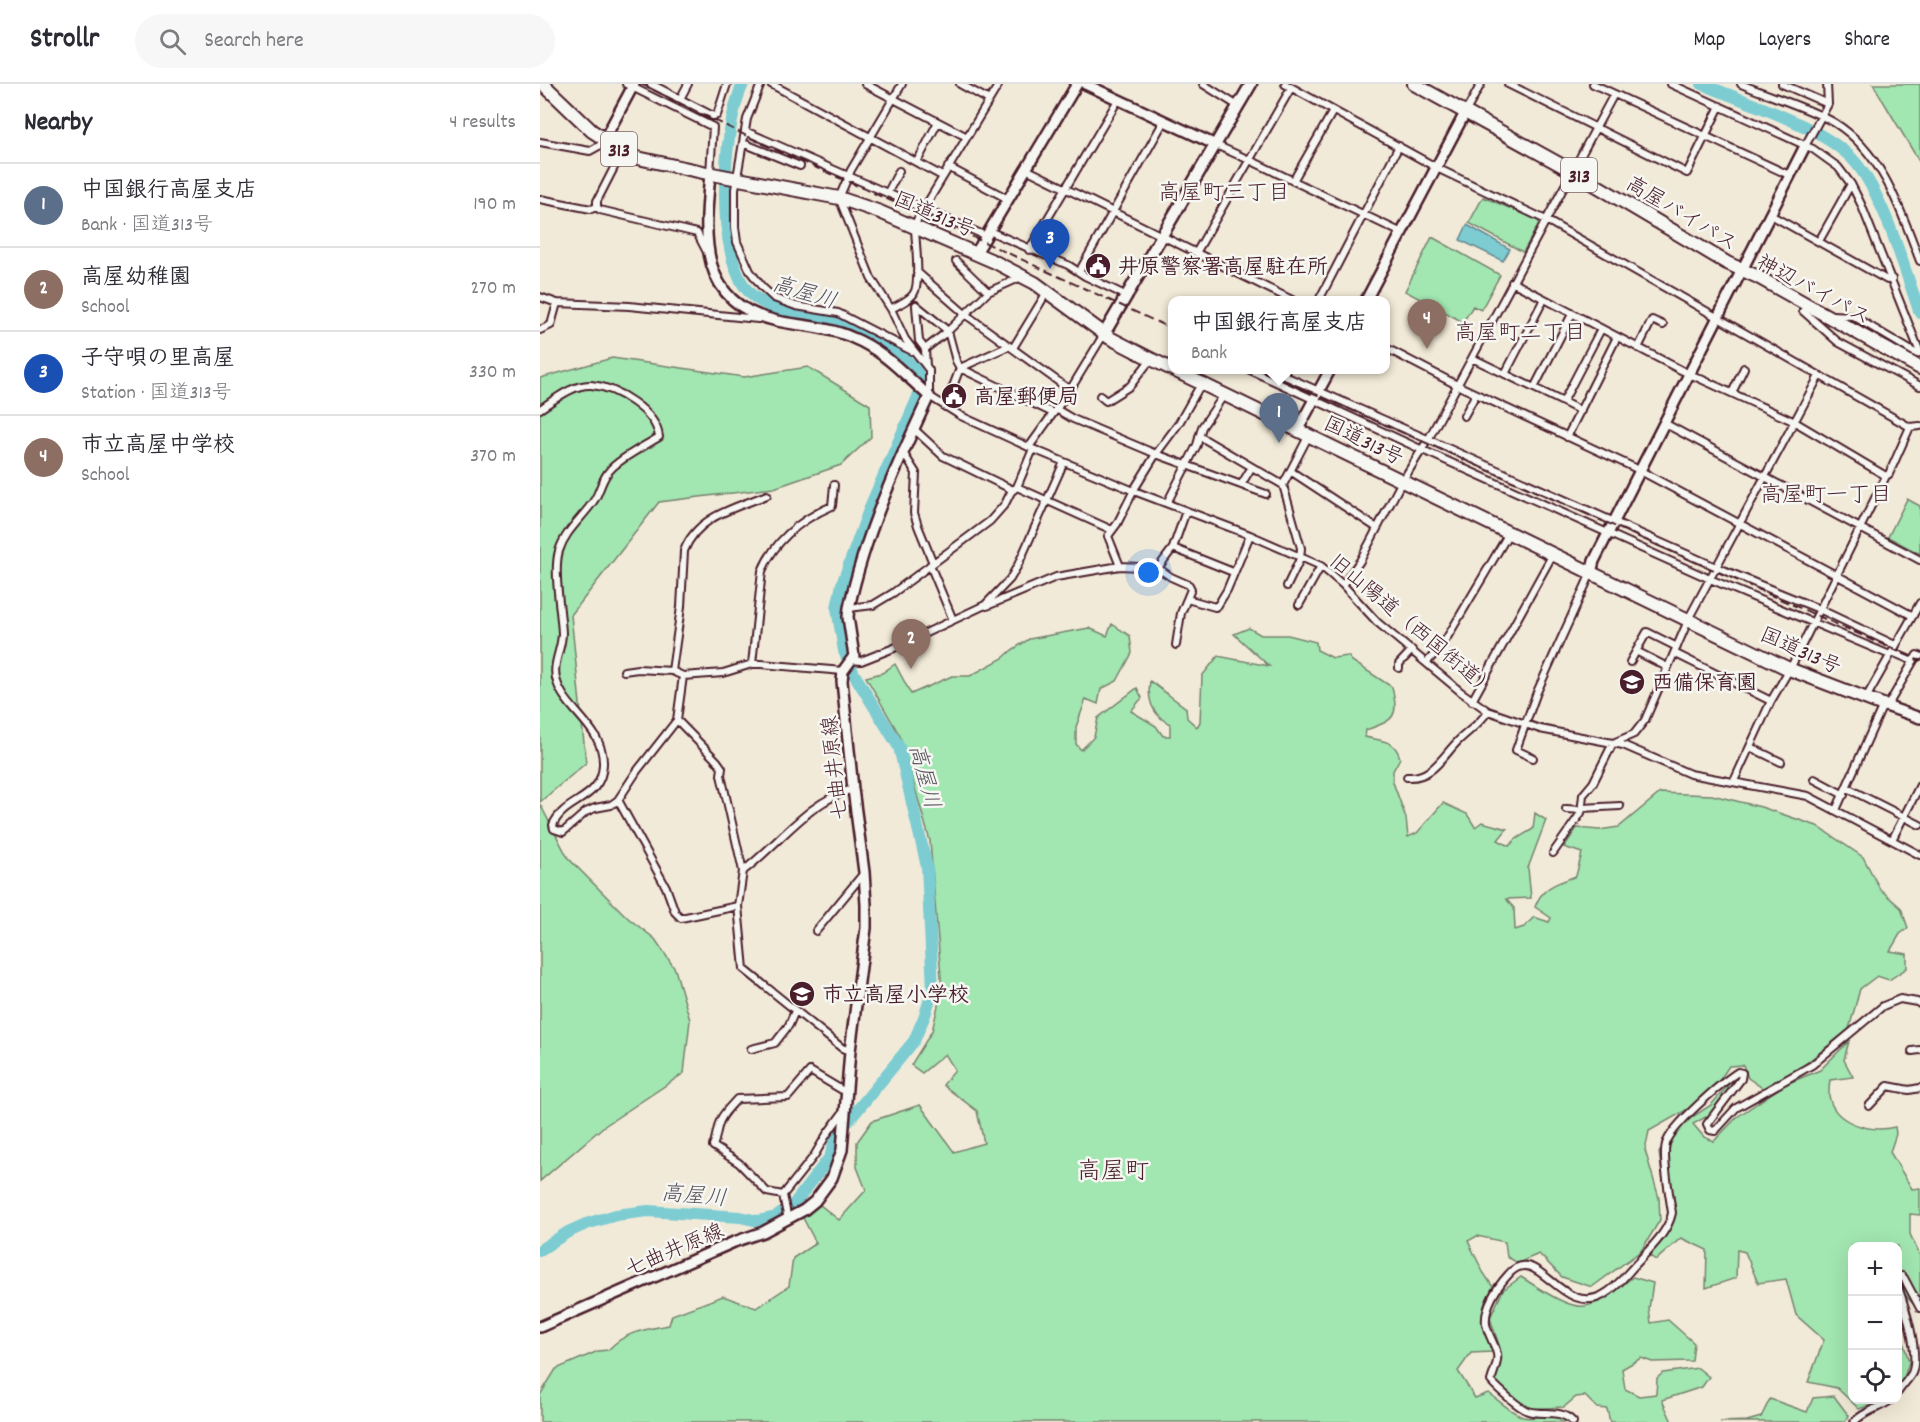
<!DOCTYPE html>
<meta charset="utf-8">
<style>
body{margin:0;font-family:Dekko,"Klee One",sans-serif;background:#f7f7f7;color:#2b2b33}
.controls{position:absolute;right:18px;bottom:18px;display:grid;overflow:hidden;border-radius:12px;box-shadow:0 6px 24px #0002}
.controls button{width:54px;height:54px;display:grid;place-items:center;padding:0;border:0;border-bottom:2px solid #e1e1e2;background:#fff;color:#2b2b33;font:30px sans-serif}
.you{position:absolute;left:609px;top:489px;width:21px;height:21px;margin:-15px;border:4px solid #fff;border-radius:50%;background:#1a73e8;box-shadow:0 0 0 9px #1a73e833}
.badge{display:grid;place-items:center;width:39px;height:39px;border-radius:50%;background:#4a1f2b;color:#fff;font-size:20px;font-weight:700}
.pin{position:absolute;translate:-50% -50px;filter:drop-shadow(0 2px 3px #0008)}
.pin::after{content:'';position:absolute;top:32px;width:21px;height:18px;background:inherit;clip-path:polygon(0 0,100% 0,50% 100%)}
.popup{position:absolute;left:628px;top:212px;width:222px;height:78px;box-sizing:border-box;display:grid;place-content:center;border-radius:12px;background:#fff;filter:drop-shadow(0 2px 4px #0005);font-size:20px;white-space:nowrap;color:#7c7c81}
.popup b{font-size:22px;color:#2b2b33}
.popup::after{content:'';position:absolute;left:50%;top:100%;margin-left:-12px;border:12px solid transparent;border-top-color:#fff}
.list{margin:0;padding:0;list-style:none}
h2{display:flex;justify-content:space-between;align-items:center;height:78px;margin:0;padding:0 24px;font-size:26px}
h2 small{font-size:20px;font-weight:400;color:#7c7c81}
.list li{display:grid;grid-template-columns:39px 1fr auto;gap:18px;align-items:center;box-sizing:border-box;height:84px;padding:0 24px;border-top:2px solid #e1e1e2}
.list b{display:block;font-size:22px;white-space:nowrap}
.list p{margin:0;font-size:20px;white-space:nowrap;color:#7c7c81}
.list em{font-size:20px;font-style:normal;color:#7c7c81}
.icon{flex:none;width:33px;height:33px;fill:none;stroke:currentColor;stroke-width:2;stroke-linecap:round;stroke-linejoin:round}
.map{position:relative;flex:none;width:1380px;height:1338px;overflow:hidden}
header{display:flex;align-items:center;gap:36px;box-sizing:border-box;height:84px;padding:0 30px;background:#fff;border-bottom:2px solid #e1e1e2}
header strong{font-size:28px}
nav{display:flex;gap:33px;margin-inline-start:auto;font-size:21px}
.search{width:420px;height:54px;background:#f7f7f7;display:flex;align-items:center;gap:15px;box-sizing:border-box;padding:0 21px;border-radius:33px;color:#7c7c81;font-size:22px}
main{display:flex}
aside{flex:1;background:#fff}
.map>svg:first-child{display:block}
</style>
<header>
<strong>Strollr</strong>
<div class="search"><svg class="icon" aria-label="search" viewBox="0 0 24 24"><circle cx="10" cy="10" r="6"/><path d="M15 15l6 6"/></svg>Search here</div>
<nav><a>Map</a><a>Layers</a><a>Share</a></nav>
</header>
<main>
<aside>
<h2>Nearby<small>4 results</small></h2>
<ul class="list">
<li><span class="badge" style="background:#5c6f8a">1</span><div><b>中国銀行高屋支店</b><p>Bank · 国道313号</p></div><em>190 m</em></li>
<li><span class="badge" style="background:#8d6e63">2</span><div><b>高屋幼稚園</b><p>School</p></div><em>270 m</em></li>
<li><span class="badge" style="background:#1a4fb4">3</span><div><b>子守唄の里高屋</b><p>Station · 国道313号</p></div><em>330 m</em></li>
<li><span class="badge" style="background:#8d6e63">4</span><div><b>市立高屋中学校</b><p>School</p></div><em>370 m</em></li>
</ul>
</aside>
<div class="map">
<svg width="1380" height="1338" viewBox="0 0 1380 1338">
<rect width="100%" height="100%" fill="#f2ead8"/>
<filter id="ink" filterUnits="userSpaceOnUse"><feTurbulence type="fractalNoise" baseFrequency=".0167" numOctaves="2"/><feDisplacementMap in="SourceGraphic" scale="12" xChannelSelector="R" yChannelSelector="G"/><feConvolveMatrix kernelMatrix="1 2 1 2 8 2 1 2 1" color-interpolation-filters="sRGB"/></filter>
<g filter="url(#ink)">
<path fill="#a2e6b1" stroke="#76826e" stroke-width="1.5" d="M1333 0H1380V79Z
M943 113 998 136 999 139 983 168 929 139Z
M892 153 960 191 941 226 933 222 923 238 865 207Z
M72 274 204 293 268 283 330 321 331 353 301 381 234 404 119 418 31 531 46 679 0 718V294Z
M1367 415 1380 422V470L1348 453Z
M572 540 590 552 592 569 577 597 561 605 558 620 546 615 536 643V660L541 666 554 653 558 634 597 604 602 614 591 627 616 642 623 652H630V640C612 631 607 616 610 597L646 624 647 634 657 643 660 638 662 592 678 572 729 582 694 550 709 544 721 551H748L776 558 777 566 793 574 808 572 812 577 852 603C859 633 855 636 826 646L825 653C841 657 855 655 860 674L853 687V698L866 734 868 753 877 749 903 719 927 730 935 743 942 738 967 745 958 756 969 762 976 755 993 745 995 729 1006 736 988 784 991 814 966 815 974 824 975 846 984 843 994 833 1009 838 1011 834 995 823C1002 802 1018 799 1036 792L1042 769 1024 763 1037 744 1059 746 1079 743 1120 709 1172 711 1221 723 1277 742 1323 773 1340 805 1361 824 1368 844 1360 850 1350 867 1367 870V884L1349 896 1337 892 1320 905 1309 945 1259 985 1224 1005 1208 994 1203 981 1189 982 1179 997 1171 1012 1109 1047 1105 1066 1119 1114 1120 1136 1101 1167 1052 1203 1022 1193 999 1170 978 1179 967 1173 965 1158 937 1152 928 1157 943 1188 953 1203C938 1228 942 1242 952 1268L931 1269 918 1287 935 1314 948 1309C957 1315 974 1330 983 1333 997 1337 1017 1325 1029 1338H0V1311L16 1285 58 1267 68 1266C86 1247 104 1246 129 1241L132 1231 183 1212 216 1224 249 1202 253 1174 276 1159 263 1134 280 1121 299 1136 326 1106 317 1083V1058L332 1037 380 1021 414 1068 444 1059 437 1027 403 1001 415 986 405 970 382 989 371 981 392 947 402 905 390 757 360 652 326 593 342 589 355 580 371 610 412 592H430L463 574 472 566 489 555 549 544 567 552Z
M0 720 28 774 88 834 115 855 135 885 150 936 144 989 63 1043 0 1097Z
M1309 957 1304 976 1313 993 1290 996C1289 1001 1289 1006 1289 1011 1293 1040 1331 1049 1355 1043L1356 1050 1350 1068 1372 1105 1380 1104V1131L1370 1130V1150L1380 1172V1220L1374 1221 1365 1211 1358 1209V1162H1312V1316H1349L1319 1325 1297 1304 1268 1298 1284 1256 1256 1231 1246 1195 1218 1199 1205 1168 1197 1166 1196 1194 1166 1204 1167 1166 1141 1154 1116 1176 1110 1172 1130 1142 1135 1126 1125 1110 1119 1069 1131 1047 1171 1021 1191 998 1193 1003 1175 1028 1153 1040 1164 1053 1174 1057 1197 1033 1244 1001 1280 986Z
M981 1193C996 1202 1027 1225 1045 1222 1062 1220 1079 1203 1093 1193L1113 1199 1109 1225 1111 1239 1128 1236 1154 1259 1152 1277 1112 1278 1101 1274 1082 1285 1085 1305 1099 1312 1116 1310 1117 1294 1123 1289 1158 1284 1169 1293 1162 1303 1122 1316 1132 1338H1070L1067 1325 1057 1324 1045 1312 1036 1313 1024 1323 987 1325 954 1297 960 1264 950 1234 963 1206Z
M1358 1225 1362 1254 1369 1278 1364 1294 1358 1303Z
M1294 1312 1309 1332 1305 1338H1180L1207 1337 1221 1333 1230 1315 1267 1328 1273 1314Z"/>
<path fill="#7bccd2" stroke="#67878f" stroke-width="1.5" d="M927 141 970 165 963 177 920 156Z"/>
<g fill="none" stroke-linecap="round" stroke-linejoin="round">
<path stroke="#7bccd2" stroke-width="12" d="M1162 0C1205 18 1287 44 1316 79 1345 114 1364 185 1380 229
M0 1166 28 1148 46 1140 76 1131 108 1127 200 1133 218 1137 236 1133 254 1120 290 1073 297 1051 374 957 385 931 393 905 387 783 359 663 314 590 304 567 297 524 302 500 330 423 378 313C379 307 381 300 380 295 374 272 320 246 299 239 272 230 235 231 212 211 173 177 182 44 203 0"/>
<g stroke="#4a1f2b" stroke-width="10">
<path id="street" d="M86 0 173 43 170 89
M111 0 140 15 148 0
M221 0 207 35 195 105V143L197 158 210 187 222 203 234 214 256 222 298 229 372 267
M231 0 402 92
M325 0 427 53
M362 0 311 86 299 114 331 194 351 225 365 255 389 286V312L421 332 493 365 594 407 710 451 781 482 803 501 837 538 921 608 948 627 1000 645 1083 661 1150 690 1268 712 1380 771
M420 0 449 16
M663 0 698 22
M745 0 901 86 1006 136 1370 343 1380 342
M968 0 1147 89 1180 22
M1053 0 1249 91
M1131 0 1273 65 1298 83 1311 100 1321 120 1379 266V269L1377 270 1313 232 1292 231
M1201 0C1229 12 1270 24 1295 39 1343 69 1361 127 1380 177
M1242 0 1288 20
M140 15 173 32 177 31 187 0
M925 29 941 0
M205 47 446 152
M0 58 50 67 59 62 64 56
M203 59 260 82
M676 61 716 79 862 149
M1265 62 1288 20 1287 0
M377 78 398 38
M408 83 468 115
M486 85 752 216
M753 97 793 27
M348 108 359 87
M0 115 51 125 57 123 60 126 157 149 168 170
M57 123V117L82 68
M1229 130 1347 196 1352 195
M449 147 528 181 545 192 587 212
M1279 157 1311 100
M489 166 578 16
M656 169 751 4
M416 177 448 208
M377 188 425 230 530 306
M539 188 624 37
M972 198 1141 286 1255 338 1346 392
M0 213 17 219 89 222 218 235 222 233
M779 216 859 62
M376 221 408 247 416 277 420 284 405 323
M376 222 379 257 385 265 386 282
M351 225C357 221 371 216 374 209 381 198 375 157 375 142L377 136 459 0
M1263 227 1298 258 1380 302
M0 246 11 241 17 219
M473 264 507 208
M846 264 917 301 1095 384 1373 532
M1098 264 1112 236 1123 241
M385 265 408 247 448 208 477 195 481 191
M932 274 1023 318 1061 245
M420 284 513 329
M420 284 469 262
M710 286 876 363 1170 495 1350 571
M745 286V292L1176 483 1279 525 1355 561
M965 290 1004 215
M994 304 1032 230
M1192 309 1204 284
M560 312 566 317 590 302 611 275
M1023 318 1041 327
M0 325C14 316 33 300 51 301 76 303 116 327 119 353 105 362 80 374 70 386 61 395 60 409 53 418 42 434 25 447 19 467 13 487 21 527 22 549 22 566 11 581 17 598 26 627 64 644 63 680 62 717 24 714 13 741L14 745 23 748 46 728 55 724 71 721 78 716 97 687 137 636 143 592
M516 325 533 335 616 370 726 410
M924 332 936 310
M1124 339 1380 476
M374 345 403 372 473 406
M659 352 743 401
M1027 353 1077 253
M489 363 530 306 564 250
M362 367 376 389 374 429 378 442 393 479
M752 388 837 444
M701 401 710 386
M477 403 572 446
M627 419 657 361 662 343 684 311
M633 464 693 488
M390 481 413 536
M580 482 568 452 577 440 595 404 616 370 639 339 661 300
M618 484 633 464 646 427
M803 501 820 477 860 401 889 354 1074 10
M747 502 760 475 761 464 743 401 769 351
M445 521 470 495 478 481 524 378
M759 521 781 482
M309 524 333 521 353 509 450 437 465 420 471 408 477 403 493 365
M636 561 641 529 647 515
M1096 567 1127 583
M1352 568 1373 577
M1134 569 1231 617
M312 576 321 577 354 564 445 521 447 522 516 493 580 482 618 484 631 493 649 501 651 505 647 515 675 523 678 521 687 506 710 451
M887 578 902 562 969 449
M1090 578 1107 548 1137 563
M212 580 222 487C235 456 262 435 292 422L294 401
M859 584V580L872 566
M84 587 98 585 132 587 143 592 183 589 212 580H221L303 587
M132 587 141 523 144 467C157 432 195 424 227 411
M1326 614 1380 519
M932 617 1013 470
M1347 623 1377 571 1380 572
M137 636 177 677 182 684 181 691 203 787 198 822 204 885 302 964 310 967
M1210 663 1241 678
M993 674 976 666 997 608 1051 489
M867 693C892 695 903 672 918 657 928 647 940 640 948 627
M1274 695 1304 711
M1194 697 1231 617 1252 581 1346 392 1349 390 1370 343
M1307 704 1380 741
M78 716 126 803 135 828 141 834 198 822
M1042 724 1080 722
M1026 725 1042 726
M1296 726 1343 621
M1352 756 1380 701
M1013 769 1041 729 1043 711 1053 699 1073 659 1094 650 1105 636 1151 530 1279 292
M203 787C239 760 268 717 313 705
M276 847 324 789
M211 965 235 959 249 941 255 927
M1372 967 1380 966
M1329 1022 1348 1002 1369 1006 1380 1004
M243 1111 227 1108 199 1079 173 1062C176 1055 176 1050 178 1043 180 1032 190 1023 197 1015L248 1013 270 987 307 1009
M248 1136 243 1111 274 1072 287 1050 304 1027
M1358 1194 1362 1192 1364 1194 1380 1224
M1358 1203C1365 1222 1380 1270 1372 1289 1368 1296 1362 1302 1358 1308
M1033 1338C1020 1324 1003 1332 988 1327 979 1324 957 1304 951 1297 953 1289 959 1278 957 1270 955 1260 948 1251 946 1240 944 1223 957 1203 968 1191 997 1156 1021 1234 1063 1211 1078 1203 1087 1189 1099 1177 1112 1162 1128 1148 1132 1129 1130 1113 1122 1074 1126 1060 1131 1042 1181 999 1198 988L1202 989 1201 995 1167 1040 1170 1046 1175 1047 1196 1024 1272 981 1343 922 1360 915 1377 918 1380 920
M1314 1338C1324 1327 1340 1324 1351 1316"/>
</g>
<g stroke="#4a1f2b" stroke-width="14">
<path id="secondary" d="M545 0 676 61
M64 56 94 0
M436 169 537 0
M826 216 925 29
M758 345 790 286
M1051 489 1054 477 1265 62
M1343 621 1380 634
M0 1243 194 1158 223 1148 264 1126 275 1117 292 1094 302 1066 310 967 326 844V821L324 788 313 705 302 597 303 587 314 572 308 533 309 524C325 449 357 381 389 312 365 291 343 266 313 254 289 243 262 242 237 237 158 219 164 154 170 90"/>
</g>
<g stroke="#4a1f2b" stroke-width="15">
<path id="primary" d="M564 250 711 0"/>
</g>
<g stroke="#4a1f2b" stroke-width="16">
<path id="highway" d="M3 0 52 47 93 73 167 89 299 114 340 128 455 178 495 199 570 254 611 275 1249 585 1343 621
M874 0 1032 87 1187 179 1218 193 1380 284"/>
</g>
<use href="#street" stroke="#f6f6f2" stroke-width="6"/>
<use href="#secondary" stroke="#f6f6f2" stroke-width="9"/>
<use href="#primary" stroke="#f6f6f2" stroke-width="10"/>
<use href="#highway" stroke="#f6f6f2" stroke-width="12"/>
<path stroke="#4a1f2b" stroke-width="2" stroke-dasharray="9 4.5" stroke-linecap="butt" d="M101 0 225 61 444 158 632 245
M721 286 1380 577"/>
</g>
</g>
<defs>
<g id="civic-disc" transform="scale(1.35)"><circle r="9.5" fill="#4a1f2b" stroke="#f6f6f2"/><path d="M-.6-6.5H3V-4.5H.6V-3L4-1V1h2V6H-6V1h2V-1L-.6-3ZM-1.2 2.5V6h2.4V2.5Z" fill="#fff"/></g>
<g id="school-disc" transform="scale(1.35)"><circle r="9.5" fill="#4a1f2b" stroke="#f6f6f2"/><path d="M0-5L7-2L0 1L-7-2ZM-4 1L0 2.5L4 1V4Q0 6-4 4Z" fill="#fff"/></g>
</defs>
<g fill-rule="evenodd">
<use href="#civic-disc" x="558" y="182"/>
<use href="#civic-disc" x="414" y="312"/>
<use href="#school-disc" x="1092" y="598"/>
<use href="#school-disc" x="262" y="910"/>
</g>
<g text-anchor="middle" stroke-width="5" stroke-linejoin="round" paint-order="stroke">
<g fill="#f6f6f2" stroke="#7e6067" stroke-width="1.5">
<rect x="61" y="48" width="36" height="34" rx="4.5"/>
<rect x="1021" y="74" width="36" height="34" rx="4.5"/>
</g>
<g font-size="20" font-weight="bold" fill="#4a1f2b">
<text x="79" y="72">313</text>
<text x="1039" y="98">313</text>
</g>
<g font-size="21" fill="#4a1f2b" stroke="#f6f6f2">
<text transform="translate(1142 129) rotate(31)" y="7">高屋バイパス</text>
<text transform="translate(395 130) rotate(23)" y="7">国道313号</text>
<text transform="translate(1274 205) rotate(28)" y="7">神辺バイパス</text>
<text transform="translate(824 356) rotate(26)" y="7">国道313号</text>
<text transform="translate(873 541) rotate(40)" y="7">旧山陽道（西国街道）</text>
<text transform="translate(1261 566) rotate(24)" y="7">国道313号</text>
<text transform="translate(294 684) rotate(-96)" y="7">七曲井原線</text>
<text transform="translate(134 1165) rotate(-23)" y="7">七曲井原線</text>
</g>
<g font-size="21" font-weight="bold" fill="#4a1f2b" stroke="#f6f6f2" text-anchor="start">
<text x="578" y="189">井原警察署高屋駐在所</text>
<text x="434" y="319">高屋郵便局</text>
<text x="1112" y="605">西備保育園</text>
<text x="282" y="917">市立高屋小学校</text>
</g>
<g font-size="22" fill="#4a1f2b" stroke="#f6f6f2">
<text x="684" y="115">高屋町三丁目</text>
<text x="980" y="255">高屋町二丁目</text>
<text x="1286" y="417">高屋町一丁目</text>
</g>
<g font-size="22" font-style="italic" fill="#59535d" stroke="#f6f6f2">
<text transform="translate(265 207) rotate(17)" y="8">高屋川</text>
<text transform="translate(386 692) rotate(75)" y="8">高屋川</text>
<text transform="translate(154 1110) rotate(5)" y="8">高屋川</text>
</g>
<g font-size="24" fill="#4a1f2b" stroke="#f6f6f2">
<text x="573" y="1094">高屋町</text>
</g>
</g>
</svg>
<div class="controls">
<button>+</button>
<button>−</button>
<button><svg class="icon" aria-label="locate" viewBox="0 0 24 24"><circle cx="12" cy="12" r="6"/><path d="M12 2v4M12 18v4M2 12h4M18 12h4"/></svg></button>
</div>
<div class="you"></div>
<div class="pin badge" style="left:739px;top:359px;background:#5c6f8a">1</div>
<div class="popup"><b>中国銀行高屋支店</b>Bank</div>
<div class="pin badge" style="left:371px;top:585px;background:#8d6e63">2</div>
<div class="pin badge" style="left:510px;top:185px;background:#1a4fb4">3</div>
<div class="pin badge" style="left:887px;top:265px;background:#8d6e63">4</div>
</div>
</main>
